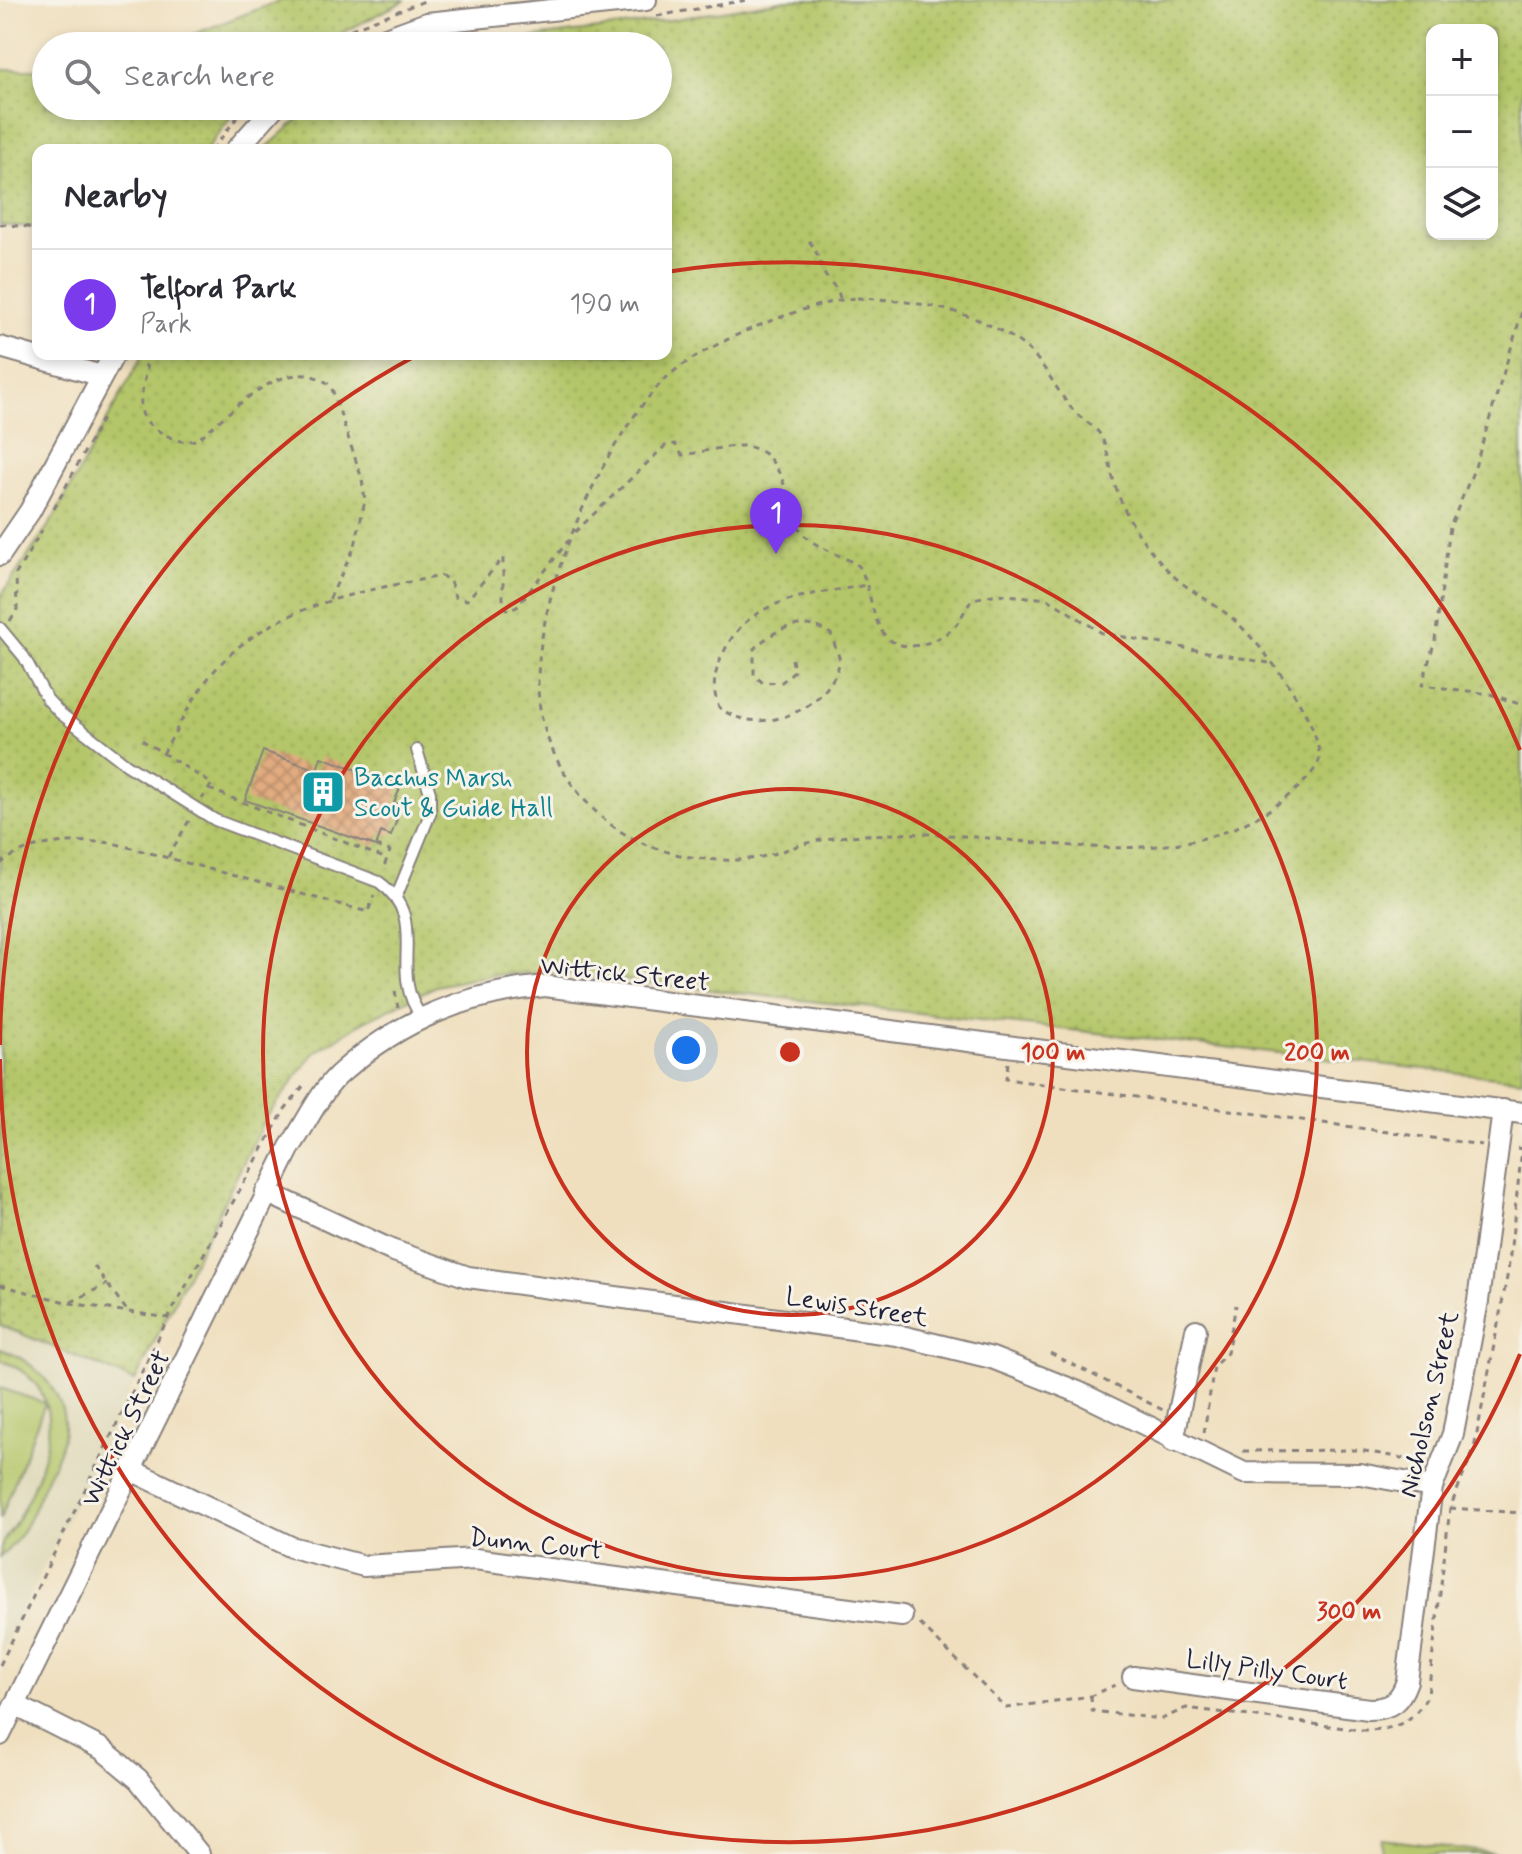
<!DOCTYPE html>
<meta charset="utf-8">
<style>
body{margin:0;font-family:Mynerve,sans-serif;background:#f2f2f3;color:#2b2b33}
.controls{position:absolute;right:24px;top:24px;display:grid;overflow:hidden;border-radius:16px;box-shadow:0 4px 12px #0003}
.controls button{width:72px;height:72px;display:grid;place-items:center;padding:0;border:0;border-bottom:2px solid #e1e1e2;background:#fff;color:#2b2b33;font:40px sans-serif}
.you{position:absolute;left:686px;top:1050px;width:28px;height:28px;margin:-20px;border:6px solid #fff;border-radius:50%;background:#1a73e8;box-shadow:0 0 0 12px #1a73e833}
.badge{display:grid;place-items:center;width:52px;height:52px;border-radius:50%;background:#7c3aed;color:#fff;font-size:26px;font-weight:700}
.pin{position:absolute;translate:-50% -66px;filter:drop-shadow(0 2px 4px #0008)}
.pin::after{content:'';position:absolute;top:42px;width:28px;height:24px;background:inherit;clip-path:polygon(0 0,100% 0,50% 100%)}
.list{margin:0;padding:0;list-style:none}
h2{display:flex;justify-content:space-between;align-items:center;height:104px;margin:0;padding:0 32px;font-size:34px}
h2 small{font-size:26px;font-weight:400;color:#7c7c81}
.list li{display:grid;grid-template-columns:52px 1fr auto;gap:24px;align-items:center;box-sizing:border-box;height:112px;padding:0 32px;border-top:2px solid #e1e1e2}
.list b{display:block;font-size:30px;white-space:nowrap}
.list p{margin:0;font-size:26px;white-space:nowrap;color:#7c7c81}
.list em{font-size:26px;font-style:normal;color:#7c7c81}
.icon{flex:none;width:44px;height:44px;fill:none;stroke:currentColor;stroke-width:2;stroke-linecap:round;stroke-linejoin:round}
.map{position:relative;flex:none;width:1522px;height:1854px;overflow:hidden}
.search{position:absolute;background:#fff;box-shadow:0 4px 12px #0003;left:32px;top:32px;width:640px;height:88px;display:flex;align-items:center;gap:20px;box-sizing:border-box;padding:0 28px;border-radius:44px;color:#7c7c81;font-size:30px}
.panel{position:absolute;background:#fff;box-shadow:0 4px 12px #0003;left:32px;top:144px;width:640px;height:216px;border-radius:16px}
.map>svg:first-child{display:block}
</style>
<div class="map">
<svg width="1522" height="1854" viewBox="0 0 1522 1854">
<defs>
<pattern id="park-dots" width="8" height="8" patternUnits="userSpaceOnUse" patternTransform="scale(2)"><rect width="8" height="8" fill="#b4c669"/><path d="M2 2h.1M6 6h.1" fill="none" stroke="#9aaa5c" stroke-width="1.8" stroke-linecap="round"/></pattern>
<pattern id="building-cross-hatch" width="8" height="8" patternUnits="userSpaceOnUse" patternTransform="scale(2)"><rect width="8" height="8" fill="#e2ac80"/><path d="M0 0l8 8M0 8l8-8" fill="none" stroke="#b78c6a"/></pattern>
</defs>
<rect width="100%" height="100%" fill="#f7f3e8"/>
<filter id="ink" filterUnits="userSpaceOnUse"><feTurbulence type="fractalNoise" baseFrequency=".0125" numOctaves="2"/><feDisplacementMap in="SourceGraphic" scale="16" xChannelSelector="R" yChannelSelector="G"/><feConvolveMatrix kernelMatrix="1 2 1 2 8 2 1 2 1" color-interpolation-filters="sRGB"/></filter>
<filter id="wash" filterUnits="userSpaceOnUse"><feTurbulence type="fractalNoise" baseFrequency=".006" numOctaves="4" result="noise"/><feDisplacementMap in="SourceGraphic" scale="32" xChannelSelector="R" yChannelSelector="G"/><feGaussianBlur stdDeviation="1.8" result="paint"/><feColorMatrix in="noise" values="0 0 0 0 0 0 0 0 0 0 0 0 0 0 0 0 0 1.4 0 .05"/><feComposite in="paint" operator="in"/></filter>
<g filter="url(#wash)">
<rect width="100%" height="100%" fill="#efdfbe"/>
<path fill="#ded8b7" d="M0 1325 135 1381 0 1656Z"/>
<path fill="#b4c669" stroke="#6b7452" stroke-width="2" d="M0 1349C35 1360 71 1397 63 1437 60 1455 48 1473 42 1489 31 1516 23 1538 0 1557 0 1539 10 1534 18 1519 46 1465 77 1388 0 1360Z
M0 1388 45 1403 0 1520Z
M1382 1839 1502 1854H1380Z"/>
<path fill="url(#park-dots)" stroke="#6b7452" stroke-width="2" fill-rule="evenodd" d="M281 0H406L317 46H164Z
M787 0H1522V1080L549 972 491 975 436 986 366 1020 314 1053 264 1121 135 1381 0 1325V597L53 519 143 354H666V150H264L313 106H658V46H461L664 21ZM1432 30H1492V234H1432Z
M0 69H46V106H239L206 150H38V228L0 224Z"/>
<g id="blocks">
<path fill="url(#building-cross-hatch)" d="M263 751 317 770 321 757 401 785 394 803 402 805 391 836 381 832 376 846 245 800Z"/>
</g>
</g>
<g filter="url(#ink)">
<use href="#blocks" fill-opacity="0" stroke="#88807c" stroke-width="2"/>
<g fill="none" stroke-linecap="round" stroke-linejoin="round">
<g stroke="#88807c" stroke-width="14">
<path id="service" d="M0 628 24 657 47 699 60 713 127 765 215 820 379 882C432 920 386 968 421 1016
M397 895 430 814V793L417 750"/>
</g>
<g stroke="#88807c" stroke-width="24">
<path id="minor" d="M364 46 427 23 646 0
M236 150 275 106
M0 347 102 376
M0 555 30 511 114 354
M266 1192 391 1250 468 1277 897 1335 992 1358 1078 1392 1244 1473 1360 1474 1432 1487
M1173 1441 1196 1330
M133 1471 291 1547 364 1566 475 1559 902 1616
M1133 1677 1369 1709C1391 1709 1400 1701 1407 1681L1432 1487 1453 1434 1478 1301 1503 1110
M15 1705 102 1749 138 1779 199 1854
M0 1735 290 1147C306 1124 321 1089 343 1071 402 1019 468 993 545 986L1522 1113"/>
</g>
<path stroke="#88807c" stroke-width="3" stroke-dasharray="6 6" stroke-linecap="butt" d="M657 16 747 0
M319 46 333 36 427 0
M292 114 302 106
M212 150 246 106
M0 224 38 228
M809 241C817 251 819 259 823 271 828 283 838 285 840 299
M857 298C914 300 978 310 1024 346 1047 364 1056 393 1076 413 1084 421 1098 428 1102 438 1109 453 1110 470 1115 485 1125 517 1143 543 1165 567 1184 589 1210 600 1232 618 1261 643 1323 722 1319 761 1312 777 1294 792 1279 803 1168 884 1020 829 894 834 870 835 844 835 821 840 797 844 774 856 750 859 705 864 647 853 610 824 574 796 547 753 540 708 525 615 599 445 664 380 701 344 806 302 857 298Z
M1522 312 1475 467 1450 527 1435 640 1422 685 1490 694 1522 705
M139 354 147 368C141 402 130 418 168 436 178 442 186 443 198 439 231 413 287 349 331 386L362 479 365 500 355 546 329 600
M54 509 103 417
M575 532 665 446 675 444 682 455C733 448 765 427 786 490 791 503 794 520 801 531 813 548 841 554 859 566 870 585 870 610 881 630 897 657 933 645 952 629 961 621 965 608 973 599L997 594 1048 599 1102 633 1274 664
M10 621 17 609 16 574 42 530
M792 659 794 671 782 682 763 683 754 675V649C776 627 804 616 831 634L840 660C831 709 758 740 719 707 711 688 714 673 723 654 749 595 811 596 866 585
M142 740 212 784 202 799
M163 754C177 729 190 703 207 680 261 607 359 591 442 576L450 581 455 597 467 600 503 558V604L508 611 517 607 568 541
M209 789 387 859
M376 846 390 851 383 869
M168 857 190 819
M0 864C31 840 76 840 113 843L368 912 374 895
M395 991 398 1008
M1008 1063 1006 1079 1482 1145
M94 1266 128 1312
M0 1285 70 1303 168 1318
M71 1302 107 1284
M1050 1353 1163 1410
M1204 1433 1214 1366 1227 1353 1236 1305
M1243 1451 1359 1450 1423 1462
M1450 1508 1522 1513
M920 1624 1006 1708 1091 1696 1115 1685
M0 1665 168 1318 285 1109 305 1084
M1091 1696 1092 1711 1162 1719 1186 1708 1360 1730C1394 1730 1411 1725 1428 1695L1450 1508 1474 1449 1508 1272 1522 1149 1517 1148"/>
<use href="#service" stroke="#fff" stroke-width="10"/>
<use href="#minor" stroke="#fff" stroke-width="20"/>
</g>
</g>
<g fill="none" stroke="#c8321e" stroke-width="4">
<circle cx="790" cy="1052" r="263"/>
<circle cx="790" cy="1052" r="527"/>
<path d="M1520 1354A790 790 0 0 1 0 1059M0 1045A790 790 0 0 1 419 354M666 272A790 790 0 0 1 1520 750"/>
</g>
<defs>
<g id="building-square" transform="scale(2.3)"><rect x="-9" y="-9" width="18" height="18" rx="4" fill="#0f9aa8" stroke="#f7f3e8"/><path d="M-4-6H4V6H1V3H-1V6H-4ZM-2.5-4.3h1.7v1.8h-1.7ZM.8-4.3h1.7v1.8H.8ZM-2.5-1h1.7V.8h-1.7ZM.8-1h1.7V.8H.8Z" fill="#fff"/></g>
</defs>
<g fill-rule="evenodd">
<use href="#building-square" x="323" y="792"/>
</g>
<g text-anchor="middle" stroke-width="6" stroke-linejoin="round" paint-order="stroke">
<g font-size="26" fill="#0d838f" stroke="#f7f3e8" text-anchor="start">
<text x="354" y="786">Bacchus Marsh<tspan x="354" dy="30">Scout &amp; Guide Hall</tspan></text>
</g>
<g font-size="26" fill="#22223b" stroke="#f7f3e8">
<text transform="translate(625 973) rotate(6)" y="9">Wittick Street</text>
<text transform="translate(857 1306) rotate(9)" y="9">Lewis Street</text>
<text transform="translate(1428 1404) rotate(-77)" y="9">Nicholson Street</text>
<text transform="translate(125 1428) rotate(-64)" y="9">Wittick Street</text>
<text transform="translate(536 1543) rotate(6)" y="9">Dunn Court</text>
<text transform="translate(1267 1669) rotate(8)" y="9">Lilly Pilly Court</text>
</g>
</g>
<circle cx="790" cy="1052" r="12" fill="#c8321e" stroke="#f7f3e8" stroke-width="4"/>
<g font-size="24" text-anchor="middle" font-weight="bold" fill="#c8321e" stroke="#f7f3e8" stroke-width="6" stroke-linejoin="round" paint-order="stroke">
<text x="1053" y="1060">100 m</text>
<text x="1317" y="1060">200 m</text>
<text x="1349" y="1619">300 m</text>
</g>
</svg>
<div class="controls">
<button>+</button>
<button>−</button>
<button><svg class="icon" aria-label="layers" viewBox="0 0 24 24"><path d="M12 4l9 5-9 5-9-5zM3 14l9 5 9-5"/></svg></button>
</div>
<div class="you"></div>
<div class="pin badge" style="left:776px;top:554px">1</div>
<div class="search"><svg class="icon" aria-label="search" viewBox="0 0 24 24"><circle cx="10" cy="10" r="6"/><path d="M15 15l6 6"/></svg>Search here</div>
<section class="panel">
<h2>Nearby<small></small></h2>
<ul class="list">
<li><span class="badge">1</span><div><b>Telford Park</b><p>Park</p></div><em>190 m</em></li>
</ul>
</section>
</div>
